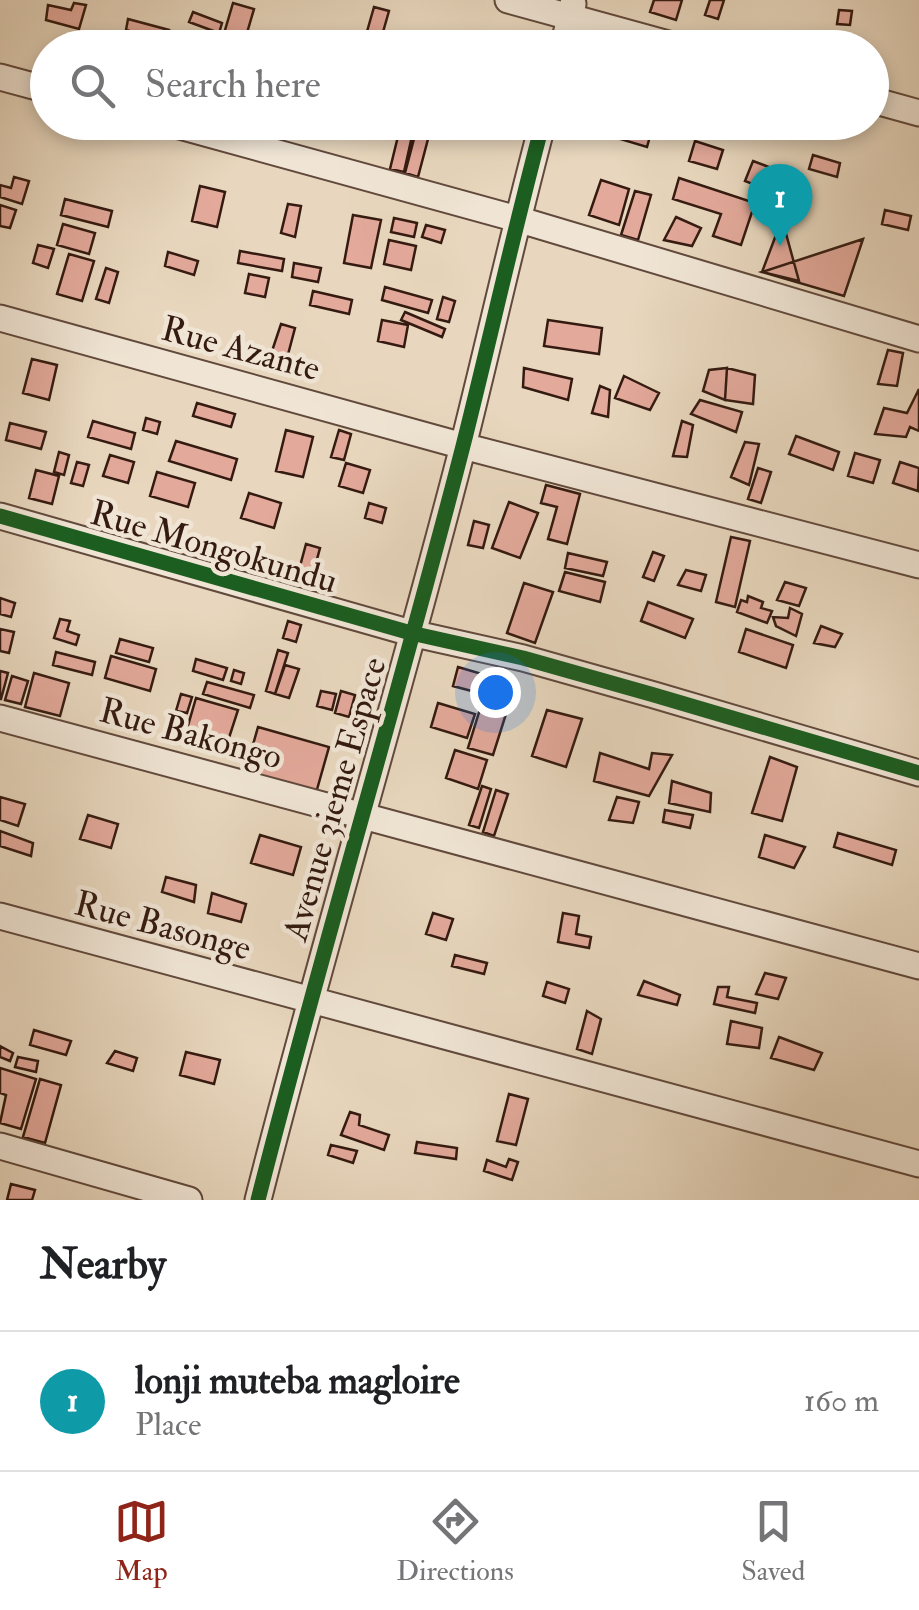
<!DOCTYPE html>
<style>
body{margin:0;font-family:"IM FELL Double Pica",serif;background:#f6f6f6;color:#202124}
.you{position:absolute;left:495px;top:692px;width:35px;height:35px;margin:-25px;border:8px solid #fff;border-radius:50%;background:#1a73e8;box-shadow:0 0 0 15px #1a73e833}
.badge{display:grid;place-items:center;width:65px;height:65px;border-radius:50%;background:#8f2418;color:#fff;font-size:32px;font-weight:700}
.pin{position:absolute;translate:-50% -82px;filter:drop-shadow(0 2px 5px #0008)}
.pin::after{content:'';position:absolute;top:52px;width:35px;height:30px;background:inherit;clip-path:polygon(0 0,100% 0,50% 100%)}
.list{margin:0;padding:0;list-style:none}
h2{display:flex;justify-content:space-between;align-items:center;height:130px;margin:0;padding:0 40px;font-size:42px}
h2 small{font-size:32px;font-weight:400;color:#757577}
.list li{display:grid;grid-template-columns:65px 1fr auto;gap:30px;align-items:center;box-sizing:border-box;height:140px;padding:0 40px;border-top:2px solid #e0e0e0}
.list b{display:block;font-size:38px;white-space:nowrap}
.list p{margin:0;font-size:32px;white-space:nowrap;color:#757577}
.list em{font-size:32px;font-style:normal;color:#757577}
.icon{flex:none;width:55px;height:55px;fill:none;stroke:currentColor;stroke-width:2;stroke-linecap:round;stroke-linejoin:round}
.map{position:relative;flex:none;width:919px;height:1200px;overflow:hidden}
.search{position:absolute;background:#fff;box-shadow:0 5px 15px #0003;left:30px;right:30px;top:30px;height:110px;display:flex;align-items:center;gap:25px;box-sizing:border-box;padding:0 35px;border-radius:55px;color:#757577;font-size:38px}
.sheet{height:270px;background:#fff}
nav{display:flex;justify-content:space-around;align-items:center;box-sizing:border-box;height:140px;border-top:2px solid #e0e0e0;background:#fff;font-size:28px;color:#757577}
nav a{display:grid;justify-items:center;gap:5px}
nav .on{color:#8f2418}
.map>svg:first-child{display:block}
</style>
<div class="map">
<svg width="919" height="1200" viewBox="0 0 919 1200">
<rect width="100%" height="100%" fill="#e8d7be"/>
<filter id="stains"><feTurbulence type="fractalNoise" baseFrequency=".002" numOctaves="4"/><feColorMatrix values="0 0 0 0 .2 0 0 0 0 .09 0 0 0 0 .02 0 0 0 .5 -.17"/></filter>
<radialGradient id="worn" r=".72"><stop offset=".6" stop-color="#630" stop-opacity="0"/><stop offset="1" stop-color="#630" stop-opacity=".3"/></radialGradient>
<path fill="#e3a99b" stroke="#341a10" stroke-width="2.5" d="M654 0H682L676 20 650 12Z
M710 0H724L718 19 705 15Z
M74 3 86 5 79 29 46 20 48 5 71 10Z
M233 3 254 9 244 43 223 37Z
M374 7 389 11 381 39 366 35Z
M839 10 852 11 850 25 837 24Z
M193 12 222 23 219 33 189 22Z
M128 19 169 30 166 41 126 30Z
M313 38 343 44 342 48H311Z
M440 122H464L461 132 439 126Z
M603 122H654L647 147 600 133Z
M401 124 414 127 404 172 390 169Z
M415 135 428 139 418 177 405 173Z
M695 141 723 150 717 169 689 161Z
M813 155 840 163 837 177 809 169Z
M753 161 774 169 766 189 745 181Z
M14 177 29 181 22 204 0 197V185L11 188Z
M679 178 755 203 741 245 713 236 721 214 673 199Z
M601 180 629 189 619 225 589 215Z
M200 186 225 192 217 227 192 221Z
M635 191 651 195 638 240 621 235Z
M65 199 112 211 108 227 61 215Z
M288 204 301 206 295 237 281 233Z
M0 205 16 210 10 228 0 226Z
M885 210 911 216 908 230 882 224Z
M353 215 381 220 371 268 344 263Z
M676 217 701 228 692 246 664 240Z
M394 218 417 223 414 237 391 232Z
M782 219 799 281 762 272Z
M63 224 95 233 89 254 57 245Z
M426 225 445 230 441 243 422 237Z
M863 239 844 296 762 272Z
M389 240 416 246 411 270 384 264Z
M38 245 54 249 48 268 33 263Z
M240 251 284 259 282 271 238 263Z
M168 252 198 261 194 275 165 266Z
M69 254 94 261 82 301 57 294Z
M294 263 321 268 318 282 292 277Z
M106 268 118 272 109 303 96 299Z
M249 274 269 278 265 297 245 293Z
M385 287 432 300 428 313 382 300Z
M313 291 352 300 349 314 310 305Z
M443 297 455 301 449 322 437 319Z
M405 312 445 329 442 337 401 320Z
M382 320 408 325 404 347 378 341Z
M548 320 602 328 599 354 544 346Z
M281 324 295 328 286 362 270 357Z
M888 350 903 353 897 386 878 384Z
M32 359 57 365 49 400 23 393Z
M524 368 572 379 568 400 523 387Z
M727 368 755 375 753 404 725 400Z
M727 368 725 400 703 391 709 370Z
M624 376 659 393 650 410 615 398Z
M600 386 610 390 608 417 592 413Z
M919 389V431L910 427 906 437 875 434 884 408 907 413Z
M700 400 742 412 736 432 691 414Z
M197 403 235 414 231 427 193 416Z
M146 418 160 422 157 434 143 430Z
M93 421 135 433 131 449 88 437Z
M682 421 693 425 687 457 673 456Z
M10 423 46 432 41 449 6 440Z
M286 430 313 437 303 477 276 471Z
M339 430 351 434 344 460 331 457Z
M796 436 839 452 833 470 789 454Z
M176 441 237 459 231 480 169 461Z
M745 442 759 444 749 485 731 477Z
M59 452 69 455 64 475 54 472Z
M855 453 880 460 873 483 848 476Z
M110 455 134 462 128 483 103 476Z
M77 462 89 465 83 486 71 483Z
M900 462 919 468 918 491 893 483Z
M346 463 370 470 363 493 339 486Z
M758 468 771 472 761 503 748 499Z
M36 470 59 476 52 504 29 498Z
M157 472 195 483 188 507 150 496Z
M546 485 580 494 567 544 548 539 557 507 541 503Z
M249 493 281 503 274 528 241 518Z
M509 502 538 513 520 558 492 548Z
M369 503 386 508 382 523 365 518Z
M474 521 489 525 483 548 468 545Z
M731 537 750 541 735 607 716 602Z
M306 544 320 548 313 574 299 570Z
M653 552 664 556 654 581 643 577Z
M568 553 607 562 603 576 565 568Z
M686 570 706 575 701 591 678 585Z
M565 572 605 582 600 602 559 591Z
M785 582 806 588 799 606 777 600Z
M524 583 553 592 535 643 507 633Z
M748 596 763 602 761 608 772 611 767 623 737 612 741 600 747 602Z
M0 598 15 603 11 617 0 614Z
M648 602 693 619 685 638 641 621Z
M790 608 802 614 796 636 776 626 773 617 788 618Z
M60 619 70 621 67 631 79 635 76 645 54 638Z
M288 621 301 625 296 642 283 638Z
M821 626 842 634 835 647 814 643Z
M0 629 14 632 9 653 0 651Z
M746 629 793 645 786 668 739 652Z
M120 639 153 648 149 662 116 653Z
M278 650 288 653 275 694 266 691Z
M56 652 95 662 92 675 53 665Z
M111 656 156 669 150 691 105 678Z
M196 659 227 668 223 680 193 671Z
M285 665 299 669 289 698 275 694Z
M458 667 499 679 494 697 453 686Z
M234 670 244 673 241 684 231 681Z
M0 671 8 673 1 699H0Z
M34 673 69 683 60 716 25 707Z
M12 676 28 681 21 704 5 700Z
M207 682 254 695 250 708 203 694Z
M321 691 336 694 332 710 317 706Z
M341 691 355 695 349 717 335 713Z
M181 694 192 697 187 713 176 711Z
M196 698 238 710 228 741 187 729Z
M438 703 475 714 467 738 431 727Z
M481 706 506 714 493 755 468 748Z
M547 710 582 719 566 767 532 756Z
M258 727 329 747 316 793 245 773Z
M455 750 487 760 478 789 446 778Z
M600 753 649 769 652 753 672 755 649 796 594 781Z
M770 757 797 767 782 821 752 813Z
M672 781 711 793 710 812 669 803Z
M482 786 491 789 479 828 469 825Z
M496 790 508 794 494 836 483 832Z
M0 797 25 804 18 826 0 820Z
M617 797 639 802 633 823 609 820Z
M665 810 693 815 690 828 663 822Z
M88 815 118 824 111 848 80 839Z
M0 831 33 843 31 856 0 846Z
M838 833 896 850 892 865 834 847Z
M260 835 301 847 293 875 251 863Z
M765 835 805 847 794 868 759 857Z
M166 877 196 885 194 902 162 892Z
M212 893 246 904 241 922 208 913Z
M433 913 453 919 446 940 426 934Z
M563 913 579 916 576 934 591 937 589 948 558 942Z
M455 955 487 963 484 974 452 966Z
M765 973 786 978 778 999 756 994Z
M644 981 680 995 677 1005 638 995Z
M547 982 569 989 565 1003 543 996Z
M718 987H729L727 997 757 1003 755 1013 714 1004Z
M587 1011 601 1019 592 1054 577 1049Z
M731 1021 762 1028 759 1048 727 1044Z
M34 1030 71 1041 66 1055 30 1045Z
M779 1037 822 1053 814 1070 771 1058Z
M0 1046 13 1053 10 1061 0 1057Z
M115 1051 137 1058 133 1071 107 1063Z
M186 1052 220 1060 214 1084 180 1075Z
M18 1057 38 1061 36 1072 15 1067Z
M0 1068 36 1079 21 1129 0 1123 6 1095 0 1093Z
M40 1079 61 1085 45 1143 23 1137Z
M509 1094 528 1099 516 1145 497 1141Z
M350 1112 360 1115 359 1125 389 1135 384 1150 341 1135Z
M417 1142 457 1148 456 1159 415 1153Z
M331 1145 357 1151 353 1163 328 1155Z
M509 1159 518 1162 512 1180 484 1171 487 1160 506 1167Z
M11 1184 35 1190 32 1200H7Z"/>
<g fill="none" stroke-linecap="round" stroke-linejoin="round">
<g stroke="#61493c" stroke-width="29">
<path id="minor" d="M508 0 683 48
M563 48 573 4
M0 77 48 90
M872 100 919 113
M165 122 517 219 919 339
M0 318 463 446 919 565
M0 516 411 633 523 658 654 695 919 773
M0 718 919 966
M0 916 919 1164
M0 1146 189 1200
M258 1200C322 948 398 699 463 446 490 339 514 230 543 122"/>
</g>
<use href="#minor" stroke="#f0e5d5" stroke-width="25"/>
<g stroke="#f0e5d5" stroke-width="21">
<path id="cycleway" d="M0 516 411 633 523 658 654 695 919 773
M258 1200C322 948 398 699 463 446 490 339 514 230 543 122"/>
</g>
<use href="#cycleway" stroke="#1b5e20" stroke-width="15"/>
</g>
<g text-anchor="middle" stroke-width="9" stroke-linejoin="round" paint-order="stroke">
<g font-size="35" fill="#341a10" stroke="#f0e5d5">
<text transform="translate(241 348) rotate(15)" y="12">Rue Azante</text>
<text transform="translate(214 546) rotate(16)" y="12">Rue Mongokundu</text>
<text transform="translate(191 733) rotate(15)" y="12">Rue Bakongo</text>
<text transform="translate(334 799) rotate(-74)" y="12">Avenue 3ieme Espace</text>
<text transform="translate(163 925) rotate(15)" y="12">Rue Basonge</text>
</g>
</g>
<rect width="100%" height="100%" filter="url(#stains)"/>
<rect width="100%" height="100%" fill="url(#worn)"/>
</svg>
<div class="you"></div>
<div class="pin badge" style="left:780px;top:246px;background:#0f9aa8">1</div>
<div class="search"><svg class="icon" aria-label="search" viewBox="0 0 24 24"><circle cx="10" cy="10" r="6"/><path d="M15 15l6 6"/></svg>Search here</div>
</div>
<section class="sheet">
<h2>Nearby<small></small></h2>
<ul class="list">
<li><span class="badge" style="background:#0f9aa8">1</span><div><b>lonji muteba magloire</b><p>Place</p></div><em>160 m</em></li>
</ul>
</section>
<nav>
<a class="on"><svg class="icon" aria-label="map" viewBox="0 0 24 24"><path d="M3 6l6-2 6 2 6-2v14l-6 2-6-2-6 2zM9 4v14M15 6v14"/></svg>Map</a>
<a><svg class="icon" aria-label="directions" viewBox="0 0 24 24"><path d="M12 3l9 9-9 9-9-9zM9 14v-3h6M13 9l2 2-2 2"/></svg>Directions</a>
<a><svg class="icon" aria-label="saved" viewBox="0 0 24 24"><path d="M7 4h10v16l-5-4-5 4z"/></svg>Saved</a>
</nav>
